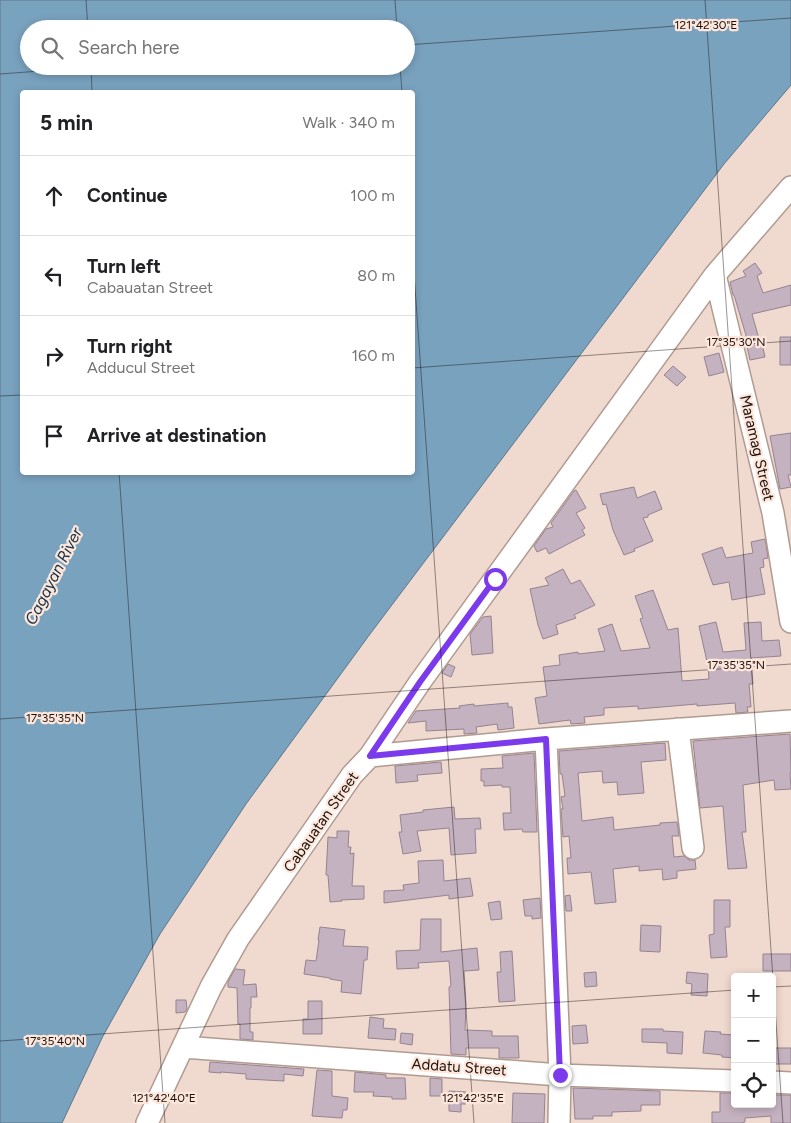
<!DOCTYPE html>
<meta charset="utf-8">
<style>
body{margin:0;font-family:Figtree,sans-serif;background:#f2f2f2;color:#202124}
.controls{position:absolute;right:15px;bottom:15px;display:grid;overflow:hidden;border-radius:5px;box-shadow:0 2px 8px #0003}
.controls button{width:45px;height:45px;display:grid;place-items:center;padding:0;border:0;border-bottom:1px solid #e0e0e0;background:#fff;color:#202124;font:25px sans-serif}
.stop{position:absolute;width:15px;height:15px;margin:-11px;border:4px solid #7c3aed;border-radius:50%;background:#fff}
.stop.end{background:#7c3aed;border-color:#fff;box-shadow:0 1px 5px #0008}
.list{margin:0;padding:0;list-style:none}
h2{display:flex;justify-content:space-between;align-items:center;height:65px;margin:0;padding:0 20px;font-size:21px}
h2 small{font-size:16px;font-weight:400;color:#757577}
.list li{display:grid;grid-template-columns:32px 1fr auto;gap:15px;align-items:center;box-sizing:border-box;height:80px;padding:0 20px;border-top:1px solid #e0e0e0}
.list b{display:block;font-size:19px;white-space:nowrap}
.list p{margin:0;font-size:16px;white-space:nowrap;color:#757577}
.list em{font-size:16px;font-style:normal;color:#757577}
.icon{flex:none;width:28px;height:28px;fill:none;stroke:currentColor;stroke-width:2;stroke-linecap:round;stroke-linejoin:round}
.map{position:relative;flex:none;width:791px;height:1123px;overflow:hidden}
.search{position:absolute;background:#fff;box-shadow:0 2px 8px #0003;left:20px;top:20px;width:395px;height:55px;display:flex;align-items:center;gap:12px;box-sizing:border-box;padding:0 18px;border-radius:28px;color:#757577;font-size:19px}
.panel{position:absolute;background:#fff;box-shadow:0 2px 8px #0003;left:20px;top:90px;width:395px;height:385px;border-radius:5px}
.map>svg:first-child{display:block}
</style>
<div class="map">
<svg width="791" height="1123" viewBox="0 0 791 1123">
<rect width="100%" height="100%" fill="#f0d9ce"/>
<path fill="#79a2bf" stroke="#5d778a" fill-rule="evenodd" d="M0 0H791V85L724 164 370 634 246 804 160 934 103 1036 62 1123H0ZM29 29H406V66H29ZM22 92H412V472H22Z"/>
<path fill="#c5b2c1" stroke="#958391" d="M755 263 762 273 757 276 763 293 791 285V305L752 314 759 339H761L765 357 750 360 746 342H748L734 295H733L730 282 746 276 743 271Z
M780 337H791V365H780Z
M719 353 724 372 709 376 704 357Z
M673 366 686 377 677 386 664 375Z
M791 433V475H788L791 487 780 489 770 436Z
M634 487 637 498 655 491 662 509 648 515V517L643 518 653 541 634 549 635 551 624 555 613 530 606 504 603 505 600 494Z
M576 490 586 508 576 513 585 528 582 530 585 535 549 554 546 548 537 552 534 546 546 529 553 527 551 523 574 491Z
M765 539 768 558 763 559 764 567 760 568 765 594 732 600 729 582 713 585 702 554 722 547 726 558 753 553 751 542Z
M563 569 571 584 580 580 595 605 574 615 576 618 556 625 558 634 543 639 538 625 530 589 549 585 545 578Z
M653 590 668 630 678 628 682 681 709 679 708 666 699 626 716 622 723 652 746 650 744 623 761 622 762 641 779 640 781 656 751 658 753 684H749L751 707H747L748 712 736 713 735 703 697 706V704L638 709V706L604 708V715L584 717 585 723 571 724 570 720 539 724 535 698 547 696 543 667 560 665 559 655 578 652V654L605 651 598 629 612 624 621 651 650 648 640 619 643 618 635 596Z
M491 616 493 653 472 655 470 634 483 617Z
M448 664 455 667 451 677 442 673Z
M508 703V707H512L514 728 498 730 497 724 476 727 477 733 464 734V729L426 731V721L408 723 416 711 460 708 459 706 474 704V706Z
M790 734 791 773H790L791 789 775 790 774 780 743 785 746 832H742L747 868 728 869 723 806 700 808 693 741Z
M665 743 666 760 641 762 644 793 618 795 617 782 603 783 602 771 578 773 582 821 613 817 614 830 660 825V823L677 822 679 836H672L674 857 684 856 689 860H695L696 869 677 871V878L663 880 662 869 639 871V866L613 869 616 902 595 904 591 872 568 874 567 858H571L569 836 563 837 561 809H563L561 797 565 796 562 774H560L559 751Z
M534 753 537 832H523L522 829 504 830 503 813H511L510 787H502V785L484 786V781H481V769L503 768 502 756Z
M441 762 442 773 417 775 418 781 396 783 395 766Z
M454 807 455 819 480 818 481 829H475L476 853 451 855 449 828 417 831 421 851 403 854 399 832H402L400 815 423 812V810Z
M337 831H349L348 847H351L350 854 354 853 352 886H364V899L341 900 342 901 330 902 328 875H326L328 837 337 838Z
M443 860 444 881 470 878 473 896 449 899V895L384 903V891L404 890 403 885 419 883 418 861Z
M570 895 572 911H566L565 896Z
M540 898 541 918 532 919V916H525L523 900Z
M714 900H730V927H725L727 957 711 958 709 935 714 934Z
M500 901 502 919 491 920 488 903Z
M421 919H441V952L477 948 479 970 464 971 466 1004 465 1030 492 1031V1036H518L519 1058H499V1048H466V1055L451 1054 449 987 451 986 449 961 418 963 419 968 397 969 396 951 420 950Z
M641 925 661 926 660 952 640 951Z
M320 927 345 930 343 946 368 947 367 960H364L361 994 341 992 342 981 330 979V978L304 974 306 960 316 961 319 940H318Z
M512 951 515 1001 499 1002 497 972H501L500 952Z
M763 954H791V971H763Z
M235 969 245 970 243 985 256 984 257 997H251V1008H250V1032H253V1040L240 1039V1024H238L237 988 228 987V982Z
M596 972 597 986 585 987 584 973Z
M687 972 708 974 707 996 691 995 692 984 686 983Z
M176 1000H186L187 1009 185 1012 176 1013Z
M308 1001H322V1034H303V1019H308Z
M370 1017 384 1019 383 1028 396 1029 395 1040 368 1038Z
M586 1025 588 1043 573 1044 572 1026Z
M642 1029H663V1031L683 1032 682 1054 667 1053V1043L642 1042Z
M705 1031 721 1032 720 1034 735 1035V1058L722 1057V1055L703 1053Z
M401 1033 413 1034 412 1045 400 1043Z
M772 1048H791V1064H772Z
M210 1062 304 1069 303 1076 284 1074V1081L246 1079V1074L221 1072V1073L209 1072Z
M317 1070 332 1071V1096L348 1098 347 1110H343L342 1118 312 1116Z
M355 1072 386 1075V1078H405L406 1099H392V1097L373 1096 374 1092H354Z
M430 1078 442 1079V1096H430Z
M573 1088 660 1091V1105H641V1111L612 1112V1116H593V1119H575Z
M449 1091 466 1092V1104H461V1112L449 1111Z
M513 1093 545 1094 544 1123H512Z
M720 1093H735V1104H772V1095H791V1123H771V1116L745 1118V1122L741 1123H712V1112H720Z"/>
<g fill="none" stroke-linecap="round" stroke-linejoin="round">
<g stroke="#b19a90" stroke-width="24">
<path id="minor" d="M715 275 773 513 791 622
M678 729 693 848
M546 739 560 1075 559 1123
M370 756 420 682 715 275 791 187
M183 1047 560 1075 735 1081
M772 1082 791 1083
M147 1123 211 987 238 939 352 775 370 756 546 739 791 721"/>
</g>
<use href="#minor" stroke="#fff" stroke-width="21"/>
</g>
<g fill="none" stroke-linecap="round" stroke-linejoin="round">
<path stroke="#7c3aed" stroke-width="6" d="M495 579 420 682 370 756 546 739 560 1075"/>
</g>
<path fill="none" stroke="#1c1410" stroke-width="1" stroke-opacity="0.45" d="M86 0 88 29M395 0 397 29M705 0 783 1123M406 45 791 18M91 66 92 92M400 66 402 92M0 74 108 66M412 245 474 1123M412 368 791 341M0 396 22 395M119 472 165 1123M0 719 791 664M772 987 791 986M0 1041 735 990"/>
<g text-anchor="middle" stroke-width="4.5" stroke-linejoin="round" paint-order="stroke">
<g font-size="15" fill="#1c1410" stroke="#fee6db">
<text transform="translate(757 448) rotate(77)" y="5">Maramag Street</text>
<text transform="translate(321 822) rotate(-55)" y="5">Cabauatan Street</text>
<text transform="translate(459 1067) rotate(4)" y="5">Addatu Street</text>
</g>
<g font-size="16" font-style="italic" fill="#0e3046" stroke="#fee6db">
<text transform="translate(53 576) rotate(-63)" y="6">Cagayan River</text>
</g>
</g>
<g font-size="12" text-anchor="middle" fill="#1c1410" stroke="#fee6db" stroke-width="4.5" stroke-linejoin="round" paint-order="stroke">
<text x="706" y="29">121°42'30"E</text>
<text x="736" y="346">17°35'30"N</text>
<text x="736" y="669">17°35'35"N</text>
<text x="55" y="722">17°35'35"N</text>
<text x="55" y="1045">17°35'40"N</text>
<text x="164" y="1102">121°42'40"E</text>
<text x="473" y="1102">121°42'35"E</text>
</g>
</svg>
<div class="controls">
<button>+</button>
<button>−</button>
<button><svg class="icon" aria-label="locate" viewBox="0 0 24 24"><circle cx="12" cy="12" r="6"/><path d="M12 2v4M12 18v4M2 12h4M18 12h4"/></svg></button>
</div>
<div class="stop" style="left:495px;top:579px"></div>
<div class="stop end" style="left:560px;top:1075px"></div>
<div class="search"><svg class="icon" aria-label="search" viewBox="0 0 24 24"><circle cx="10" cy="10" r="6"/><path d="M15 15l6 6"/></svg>Search here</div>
<section class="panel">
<h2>5 min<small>Walk · 340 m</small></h2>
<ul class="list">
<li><svg class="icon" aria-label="ahead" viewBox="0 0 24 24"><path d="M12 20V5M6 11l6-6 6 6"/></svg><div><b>Continue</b></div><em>100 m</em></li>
<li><svg class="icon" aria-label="left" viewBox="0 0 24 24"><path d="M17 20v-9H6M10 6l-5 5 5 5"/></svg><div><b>Turn left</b><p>Cabauatan Street</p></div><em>80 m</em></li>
<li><svg class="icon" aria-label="right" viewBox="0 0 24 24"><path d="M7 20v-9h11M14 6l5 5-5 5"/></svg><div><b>Turn right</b><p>Adducul Street</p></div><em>160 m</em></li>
<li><svg class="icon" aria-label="arrive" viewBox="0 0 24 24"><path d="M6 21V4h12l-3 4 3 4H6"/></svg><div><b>Arrive at destination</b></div></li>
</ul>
</section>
</div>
